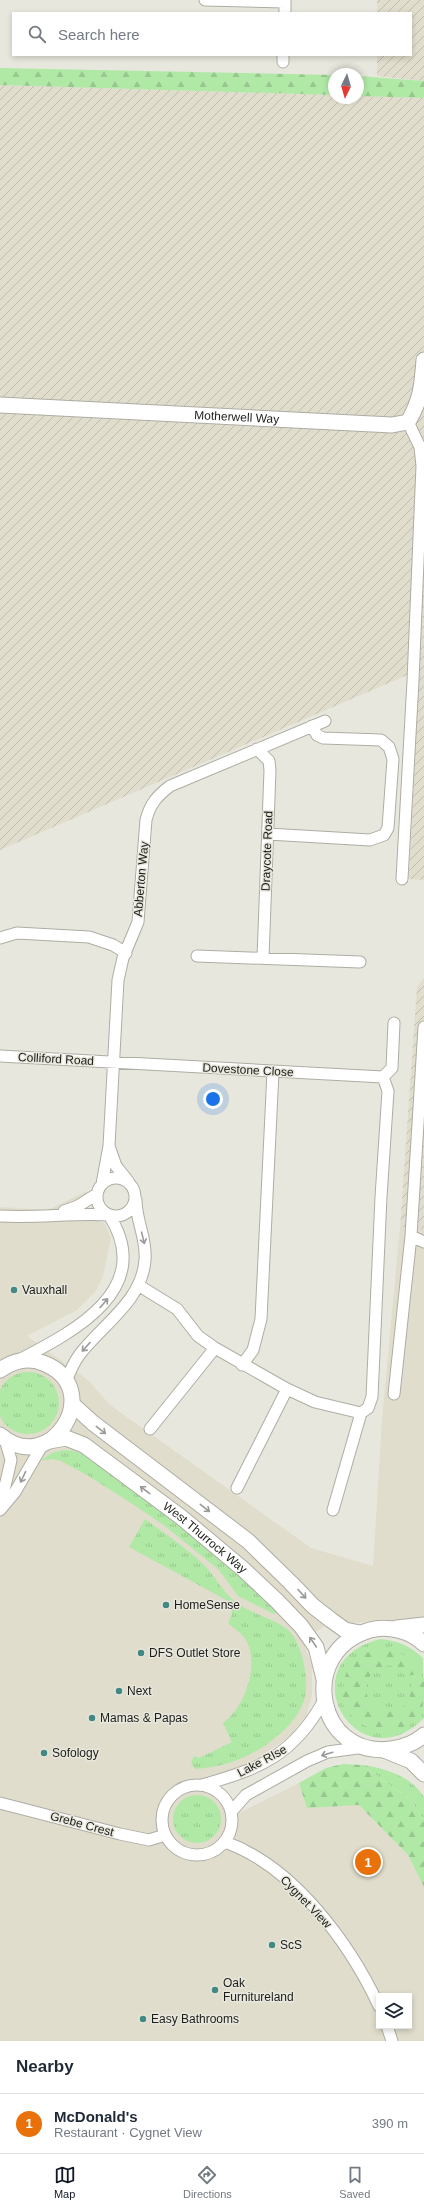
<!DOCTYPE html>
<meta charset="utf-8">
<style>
body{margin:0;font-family:Helvetica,sans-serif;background:#f6f6f7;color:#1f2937}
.controls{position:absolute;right:12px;bottom:12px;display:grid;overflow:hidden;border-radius:0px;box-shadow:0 2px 6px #0003}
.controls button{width:36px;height:36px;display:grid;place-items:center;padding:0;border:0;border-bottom:1px solid #e0e1e3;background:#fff;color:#1f2937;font:20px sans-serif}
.compass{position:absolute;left:328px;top:68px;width:36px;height:36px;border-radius:50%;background:#fff;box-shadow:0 2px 6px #0003;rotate:185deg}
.you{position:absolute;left:213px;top:1099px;width:14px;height:14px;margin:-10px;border:3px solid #fff;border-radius:50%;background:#1a73e8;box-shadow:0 0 0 6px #1a73e833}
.badge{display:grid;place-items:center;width:26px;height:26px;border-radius:50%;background:#111827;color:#fff;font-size:13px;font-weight:700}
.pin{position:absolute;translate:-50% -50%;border:2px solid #fff;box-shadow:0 1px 4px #0006}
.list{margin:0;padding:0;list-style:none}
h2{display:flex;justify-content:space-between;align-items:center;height:52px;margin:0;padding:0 16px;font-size:17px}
h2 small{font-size:13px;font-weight:400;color:#747a83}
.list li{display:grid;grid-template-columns:26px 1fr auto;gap:12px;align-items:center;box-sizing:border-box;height:60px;padding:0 16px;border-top:1px solid #e0e1e3}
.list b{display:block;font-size:15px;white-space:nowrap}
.list p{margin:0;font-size:13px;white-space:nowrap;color:#747a83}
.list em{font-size:13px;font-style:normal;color:#747a83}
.icon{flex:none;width:22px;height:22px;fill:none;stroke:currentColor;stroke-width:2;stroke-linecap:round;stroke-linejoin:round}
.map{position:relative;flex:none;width:424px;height:2041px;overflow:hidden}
.search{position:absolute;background:#fff;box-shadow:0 2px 6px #0003;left:12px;right:12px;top:12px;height:44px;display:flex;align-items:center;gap:10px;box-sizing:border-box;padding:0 14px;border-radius:0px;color:#747a83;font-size:15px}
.sheet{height:112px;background:#fff}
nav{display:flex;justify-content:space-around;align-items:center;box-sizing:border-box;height:56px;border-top:1px solid #e0e1e3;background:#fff;font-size:11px;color:#747a83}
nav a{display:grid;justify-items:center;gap:2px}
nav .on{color:#111827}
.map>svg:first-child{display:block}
</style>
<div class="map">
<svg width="424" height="2041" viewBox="0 0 424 2041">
<defs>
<pattern id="industrial-furrows" width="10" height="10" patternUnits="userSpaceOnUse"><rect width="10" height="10" fill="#e0ddcc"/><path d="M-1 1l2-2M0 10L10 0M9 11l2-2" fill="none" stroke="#c0bdaf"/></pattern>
<pattern id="grass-tufts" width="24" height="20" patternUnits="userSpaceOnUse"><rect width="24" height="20" fill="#b0e8a6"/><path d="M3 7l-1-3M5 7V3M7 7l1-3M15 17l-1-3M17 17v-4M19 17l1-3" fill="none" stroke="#97c78e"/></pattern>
<pattern id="forest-firs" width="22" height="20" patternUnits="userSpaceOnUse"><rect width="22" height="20" fill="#b0e8a6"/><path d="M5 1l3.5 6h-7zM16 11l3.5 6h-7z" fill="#97c78e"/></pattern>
</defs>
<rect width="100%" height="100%" fill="#e8e7dd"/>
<path fill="#e0ddcc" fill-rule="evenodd" d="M87 1191 88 1216 105 1224 111 1238 103 1277 96 1291 77 1310 27 1336 88 1380 110 1405 311 1548 373 1566 382 1420 400 1227 424 1230V1631L384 1619 323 1627 303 1640 312 1666V1696L306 1716 289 1737 264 1754 233 1770 207 1776 231 1817 299 1783 307 1807 359 1805 408 1855 424 1887V2041H0V1207L48 1210ZM379 1996H409V2026H379Z"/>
<path fill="url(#industrial-furrows)" d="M377 0H424V81L377 76V55H411V13H377Z
M0 85 334 95V98H358V96L424 98V880L409 879 419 670 0 850Z
M424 978V1230L400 1227 417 987Z"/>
<path fill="url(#grass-tufts)" d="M-3 1403a31 31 0 1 1 62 0a31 31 0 1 1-62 0Z
M64 1450 75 1451 92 1459C156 1507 219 1555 277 1611L274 1614 238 1596 219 1570 165 1526 137 1507 87 1475 61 1461 52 1459 40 1461 52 1453Z
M145 1519C165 1534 187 1548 205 1566 215 1576 221 1589 231 1598 246 1613 270 1616 287 1629 302 1641 309 1678 305 1697 302 1709 294 1721 284 1730 260 1753 230 1767 195 1769L191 1763 194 1756 199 1758 232 1742 223 1723C245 1707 260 1665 246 1640 242 1633 233 1628 228 1623L232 1614 231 1606 227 1604 228 1601 129 1547Z
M381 1639C399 1641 410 1646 423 1658L424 1718C356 1786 286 1661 381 1639Z
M362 1765C385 1768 411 1776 424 1797V1822L411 1800Z
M173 1819a24 24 0 1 1 48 0a24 24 0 1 1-48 0Z"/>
<path fill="url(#forest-firs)" d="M0 68 334 75V95L0 85Z
M358 76 424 81V98L358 96Z
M395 1646 400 1653 420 1666 421 1671 417 1674 407 1676 390 1665C363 1670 358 1694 379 1712L397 1711 409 1702 412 1681 418 1676 424 1678C424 1686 424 1697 423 1705 413 1739 373 1737 352 1716 348 1713 344 1708 343 1704 341 1697 343 1689 344 1683 347 1655 372 1649 395 1646Z
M343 1764 362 1765 411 1800 424 1822V1887L408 1855 359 1805 307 1808 299 1783 326 1768Z"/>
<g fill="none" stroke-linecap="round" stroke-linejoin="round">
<g stroke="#aeada4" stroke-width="13">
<path id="street" d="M205 0 285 2
M285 13V0
M283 62V55
M257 749 269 761 270 770 263 958
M268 834 370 840 384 835 388 828 393 759 389 747 381 740 323 738 317 735 312 726
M402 879 413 681 422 466 420 447 408 422
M0 938 17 933 89 937 113 945 126 953
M197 956 360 962
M0 1056 383 1077
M109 1146 116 1166 128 1181
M97 1197a19 19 0 1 1 38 0a19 19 0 1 1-38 0Z
M102 1184 109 1146 118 980 123 958 138 922 146 820C150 804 157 796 170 786L325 721
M64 1211 78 1206 97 1194
M0 1216C37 1218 73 1213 109 1215 156 1289 75 1331 19 1360
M411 1236 424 1242
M138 1285 177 1309 198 1336 215 1348 287 1389 315 1402 361 1413 368 1408 372 1397 381 1197 388 1091 383 1077 392 1068 394 1023
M242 1365 253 1350 261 1319 273 1072
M66 1381C70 1371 74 1362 80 1354 103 1324 142 1301 145 1260 147 1239 136 1221 136 1200
M394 1394 411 1236 424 1027
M150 1429 215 1348
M237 1488 287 1389
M0 1508 11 1460 5 1439
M0 1510 15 1492 43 1444
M333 1510 361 1413
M202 1785C260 1769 294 1755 324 1700
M162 1820a35 35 0 1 1 70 0a35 35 0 1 1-70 0Z
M0 1803 120 1834 149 1840 165 1835
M231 1812 246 1795 307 1761 328 1752 365 1747
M225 1842C293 1866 349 1942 379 2006
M387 2026 392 2041"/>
</g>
<g stroke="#aeada4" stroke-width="17">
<g id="secondary">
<path id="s1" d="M0 405 392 425 408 422C421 400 422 386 424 360"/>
<path d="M0 1370C13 1361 28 1357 43 1363 108 1388 50 1479 0 1435"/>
<path d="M72 1404 93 1423 248 1541 291 1583 313 1606 331 1620 345 1630 360 1633"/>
<path id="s2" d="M49 1441 66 1438 84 1445 181 1517 243 1569 277 1601 301 1626 316 1647 324 1679"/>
<path d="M397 1628 424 1625"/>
<path d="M424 1644C411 1631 388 1625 370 1630 296 1652 317 1759 391 1749 404 1747 415 1743 424 1735"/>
<path d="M384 1750 411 1761 424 1774"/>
</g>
</g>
<use href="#street" stroke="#fff" stroke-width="11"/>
<use href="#secondary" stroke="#fff" stroke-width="15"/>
</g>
<defs><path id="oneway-shaft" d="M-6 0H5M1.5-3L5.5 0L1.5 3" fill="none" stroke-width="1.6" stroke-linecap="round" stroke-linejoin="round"/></defs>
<g stroke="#999998">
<use href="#oneway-shaft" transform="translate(143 1238) rotate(76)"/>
<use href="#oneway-shaft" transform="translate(104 1303) rotate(-49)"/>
<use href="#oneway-shaft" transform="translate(86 1347) rotate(132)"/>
<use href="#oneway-shaft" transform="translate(101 1430) rotate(38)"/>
<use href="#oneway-shaft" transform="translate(23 1477) rotate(116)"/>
<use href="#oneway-shaft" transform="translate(145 1490) rotate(-143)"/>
<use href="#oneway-shaft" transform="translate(205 1508) rotate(38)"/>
<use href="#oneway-shaft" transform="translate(302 1594) rotate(48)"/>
<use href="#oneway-shaft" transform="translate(313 1642) rotate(-124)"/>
<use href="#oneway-shaft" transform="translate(327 1754) rotate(163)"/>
</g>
<g fill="#428983" stroke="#e8e7dd" stroke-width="1.5">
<circle cx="14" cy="1290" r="4"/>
<circle cx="166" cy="1605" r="4"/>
<circle cx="141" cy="1653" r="4"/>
<circle cx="119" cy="1691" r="4"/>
<circle cx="92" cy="1718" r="4"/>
<circle cx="44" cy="1753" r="4"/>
<circle cx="272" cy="1945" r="4"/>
<circle cx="215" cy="1990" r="4"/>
<circle cx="143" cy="2019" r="4"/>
</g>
<g text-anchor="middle" stroke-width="3" stroke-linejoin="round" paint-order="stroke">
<g font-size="12" fill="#1d1d19" stroke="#e8e7dd">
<text dy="4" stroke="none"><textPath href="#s1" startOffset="237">Motherwell Way</textPath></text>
<text transform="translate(267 851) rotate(-88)" y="4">Draycote Road</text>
<text transform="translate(141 879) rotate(-85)" y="4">Abberton Way</text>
<text transform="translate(56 1059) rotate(3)" y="4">Colliford Road</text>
<text transform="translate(248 1070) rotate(3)" y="4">Dovestone Close</text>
<text dy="4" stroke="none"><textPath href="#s2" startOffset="189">West Thurrock Way</textPath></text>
<text transform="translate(262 1761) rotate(-28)" y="4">Lake RIse</text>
<text transform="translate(82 1824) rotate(15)" y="4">Grebe Crest</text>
<text transform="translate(306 1902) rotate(46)" y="4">Cygnet View</text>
</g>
<g font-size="12" fill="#1d1d19" stroke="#e8e7dd" text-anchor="start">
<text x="22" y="1294">Vauxhall</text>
<text x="174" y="1609">HomeSense</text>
<text x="149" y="1657">DFS Outlet Store</text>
<text x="127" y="1695">Next</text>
<text x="100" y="1722">Mamas &amp; Papas</text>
<text x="52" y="1757">Sofology</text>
<text x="280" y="1949">ScS</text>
<text x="223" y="1987">Oak<tspan x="223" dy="14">Furnitureland</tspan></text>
<text x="151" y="2023">Easy Bathrooms</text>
</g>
</g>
</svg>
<div class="controls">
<button><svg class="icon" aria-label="layers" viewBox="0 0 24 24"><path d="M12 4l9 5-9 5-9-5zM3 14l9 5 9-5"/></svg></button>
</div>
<svg class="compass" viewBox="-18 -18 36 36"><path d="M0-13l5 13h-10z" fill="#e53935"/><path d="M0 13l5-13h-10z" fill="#747a83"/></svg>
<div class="you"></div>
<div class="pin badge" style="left:368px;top:1862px;background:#e8710a">1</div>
<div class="search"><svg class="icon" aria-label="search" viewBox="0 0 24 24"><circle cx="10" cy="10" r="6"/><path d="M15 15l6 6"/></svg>Search here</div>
</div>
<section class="sheet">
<h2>Nearby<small></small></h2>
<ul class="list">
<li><span class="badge" style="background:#e8710a">1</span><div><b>McDonald's</b><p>Restaurant · Cygnet View</p></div><em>390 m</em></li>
</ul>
</section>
<nav>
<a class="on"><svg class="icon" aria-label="map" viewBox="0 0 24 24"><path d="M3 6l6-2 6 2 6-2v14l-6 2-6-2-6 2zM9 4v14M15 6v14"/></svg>Map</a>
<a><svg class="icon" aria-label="directions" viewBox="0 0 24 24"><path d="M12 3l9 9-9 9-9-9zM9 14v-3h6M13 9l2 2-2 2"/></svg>Directions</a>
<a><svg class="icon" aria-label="saved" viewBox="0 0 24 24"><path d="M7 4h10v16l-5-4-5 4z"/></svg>Saved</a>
</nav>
